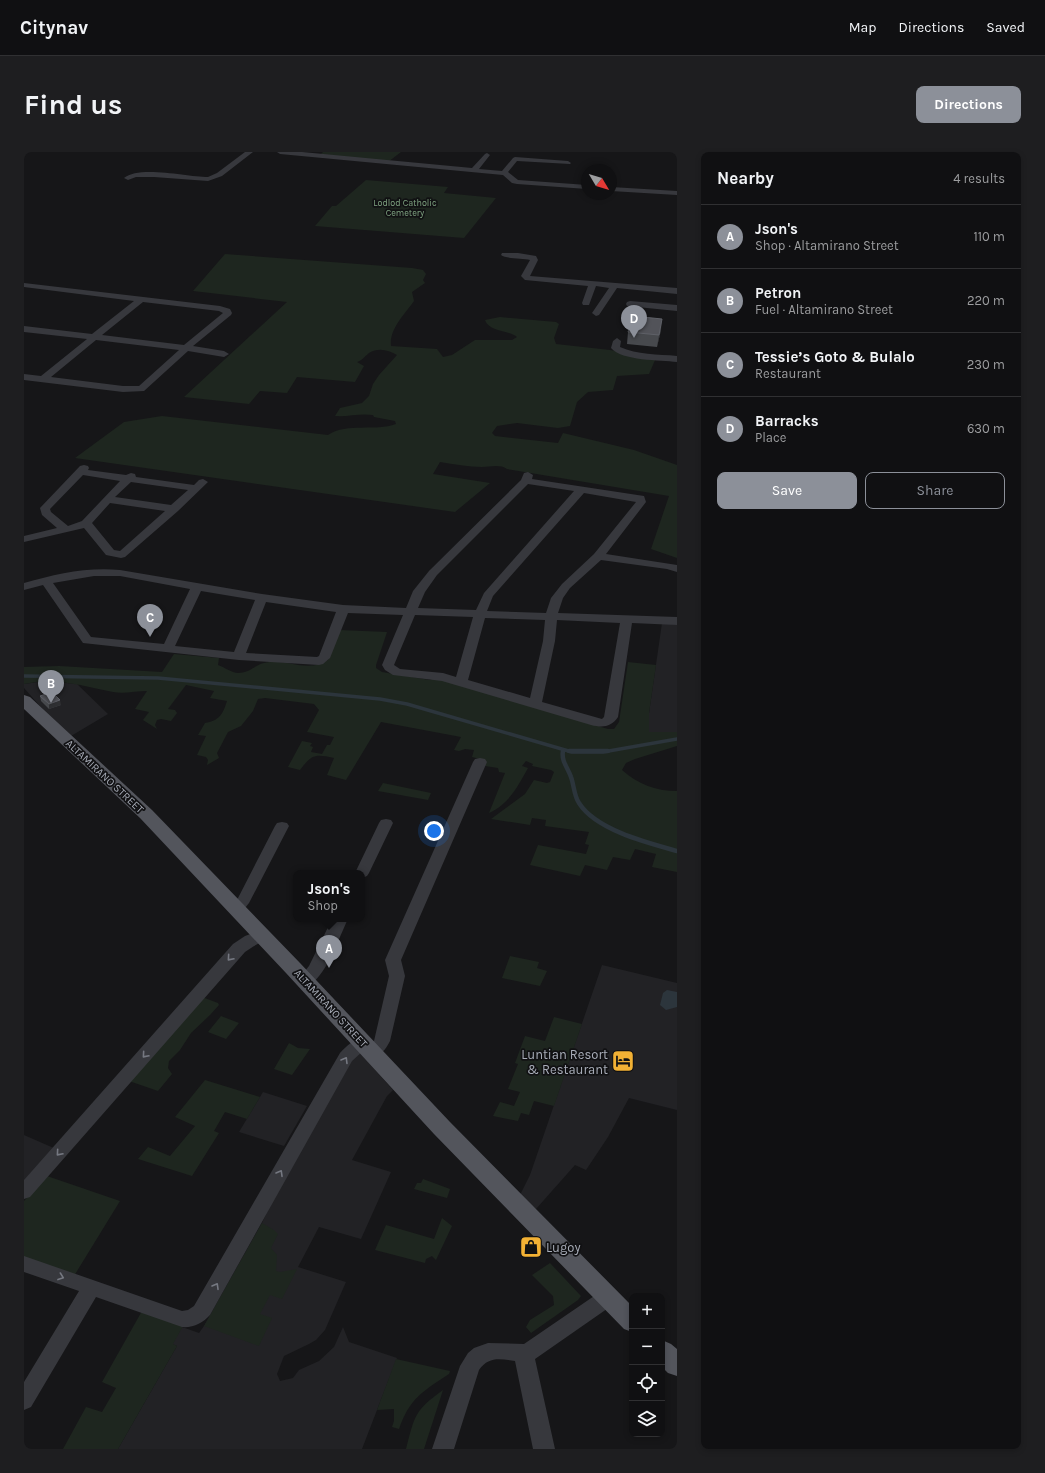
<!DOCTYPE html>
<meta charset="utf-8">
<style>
body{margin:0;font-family:Karla,sans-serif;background:#1e1e20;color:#f1f3f6}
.controls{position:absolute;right:12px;bottom:12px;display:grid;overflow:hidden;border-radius:8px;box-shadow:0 2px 6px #0003}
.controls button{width:36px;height:36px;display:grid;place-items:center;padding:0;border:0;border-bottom:1px solid #303032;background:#101012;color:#f1f3f6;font:20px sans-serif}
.compass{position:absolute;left:557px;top:12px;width:36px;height:36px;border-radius:50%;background:#101012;box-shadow:0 2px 6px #0003;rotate:128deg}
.you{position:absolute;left:410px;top:679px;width:14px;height:14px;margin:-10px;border:3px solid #fff;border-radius:50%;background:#1a73e8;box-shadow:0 0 0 6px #1a73e833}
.badge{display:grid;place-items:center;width:26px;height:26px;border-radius:50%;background:#8c9099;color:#fff;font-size:13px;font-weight:700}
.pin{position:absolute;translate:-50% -33px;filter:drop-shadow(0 1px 2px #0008)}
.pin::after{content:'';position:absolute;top:21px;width:14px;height:12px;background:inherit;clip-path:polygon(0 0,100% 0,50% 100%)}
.popup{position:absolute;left:269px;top:718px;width:72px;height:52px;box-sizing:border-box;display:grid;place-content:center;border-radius:8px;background:#101012;filter:drop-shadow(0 1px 3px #0005);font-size:13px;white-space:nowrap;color:#9c9d9f}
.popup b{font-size:15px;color:#f1f3f6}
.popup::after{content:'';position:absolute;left:50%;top:100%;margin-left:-8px;border:8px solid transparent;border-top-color:#101012}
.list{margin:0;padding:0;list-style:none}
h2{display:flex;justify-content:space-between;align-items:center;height:52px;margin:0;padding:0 16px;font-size:17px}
h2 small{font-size:13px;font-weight:400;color:#9c9d9f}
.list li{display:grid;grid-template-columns:26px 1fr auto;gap:12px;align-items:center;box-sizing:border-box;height:64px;padding:0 16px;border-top:1px solid #303032}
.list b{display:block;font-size:15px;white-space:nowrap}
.list p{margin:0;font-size:13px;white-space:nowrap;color:#9c9d9f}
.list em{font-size:13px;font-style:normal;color:#9c9d9f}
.actions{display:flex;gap:8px;padding:12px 16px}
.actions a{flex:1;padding:9px 0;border:1px solid #8c9099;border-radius:8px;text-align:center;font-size:14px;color:#8c9099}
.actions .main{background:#8c9099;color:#fff}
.icon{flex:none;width:22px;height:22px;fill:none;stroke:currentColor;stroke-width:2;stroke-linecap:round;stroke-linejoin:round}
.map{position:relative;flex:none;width:653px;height:1297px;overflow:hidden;border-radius:8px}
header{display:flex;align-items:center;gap:24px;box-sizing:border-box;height:56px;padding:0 20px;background:#101012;border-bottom:1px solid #303032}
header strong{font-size:19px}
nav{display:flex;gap:22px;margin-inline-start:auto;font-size:14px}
.intro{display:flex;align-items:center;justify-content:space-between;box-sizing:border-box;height:96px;padding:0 24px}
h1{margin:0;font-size:28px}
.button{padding:10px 18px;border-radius:8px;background:#8c9099;color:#fff;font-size:14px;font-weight:700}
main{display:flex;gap:24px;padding:0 24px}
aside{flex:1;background:#101012;border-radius:8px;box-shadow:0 2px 6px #0003}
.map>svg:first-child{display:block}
</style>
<header>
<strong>Citynav</strong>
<nav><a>Map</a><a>Directions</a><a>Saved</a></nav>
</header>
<div class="intro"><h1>Find us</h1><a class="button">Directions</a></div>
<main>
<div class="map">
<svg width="653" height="1297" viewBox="0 0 653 1297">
<rect width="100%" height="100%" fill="#161618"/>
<path fill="#222225" d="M638 471 653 473V580L625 581V561Z
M20 529 53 532 84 562 47 584 23 562 0 536V532Z
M578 813 653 831V958L605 946 584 985 562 1018 551 1013 512 1057 495 1045 506 1023Z
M336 901 369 938 363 944 328 1008 367 1020 337 1087 295 1075 274 1115 322 1130 301 1178 292 1188 285 1192 260 1204 253 1222 256 1229 269 1226 275 1218 295 1209 310 1195 319 1175 325 1190 373 1206 338 1297H94L153 1194 148 1192 158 1175 175 1181 180 1174 238 1071 248 1050 322 912Z
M239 940 283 954 260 994 215 980Z
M0 983 32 997 0 1033Z"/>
<path fill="#1e261f" d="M299 0H377L364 10 296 3Z
M342 28 424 35 420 41 472 46 440 86 291 74 308 54H312Z
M201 102 388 116 399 118 402 122 399 128 401 131 388 140 390 149C381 162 365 177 367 194L413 197 419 205 428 203 451 188H488L493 185C484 178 465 180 461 168L476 165 532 170 535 172 530 186 532 192 586 198 632 206 625 222 593 224 589 238 564 240 553 250 546 274 534 276 493 271 473 274 468 281 471 284 534 291 539 281 610 298 653 313V406L627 397 645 344 483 317C476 312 466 315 458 315 444 315 430 312 416 310L409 322 466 331 431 360 51 306 100 270 138 264 304 283C324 270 351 280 372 272L371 269 350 265 349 263C336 261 324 265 311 264L316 256 338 251 345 244 349 232 355 223 373 203C365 198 354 195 345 201 340 205 339 208 333 210L340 214 331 230 273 225 263 241 236 239 225 252 160 245 263 150 169 139Z
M315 478 363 480 352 513V516L358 520 406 528 411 526 584 577H590L595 570 604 510 632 513 625 561V580H653V594L611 607 602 611 598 618C614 632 631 639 653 639V720L628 715 632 702 611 697 606 708 589 705 583 718 561 713 556 724 506 713 514 693 562 702 565 693 561 692 565 680 521 674 522 668 508 666 506 673 467 667 501 642 510 628 523 631 526 630 530 620 527 618 508 614 509 612 502 609 498 614 504 616C494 634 485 652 465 661L481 621 475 620 474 616 461 614 456 607 448 605 450 598 441 597 435 599 430 598 437 585 357 570 322 628 303 623 310 606C291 602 288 602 276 618L264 615 278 589 288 591 286 594 289 595 287 600 298 602 303 593H306L310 585 283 580 295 558 290 552 241 546 234 547 229 559 217 574 204 580 193 601 195 606 183 613 184 608 182 605 173 603 182 584 174 583 181 571C195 569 199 562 203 549L186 546 190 539 162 533 144 557 151 558 153 561 147 569 137 567 133 568 131 573 133 577 119 568 125 560 111 557 123 539C112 539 100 542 89 540 58 534 33 525 0 532V515L35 514 138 520 150 502 195 506 194 513C200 515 208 521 214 521 227 521 230 513 240 511 261 505 283 522 304 508Z
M359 631 407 641 404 648 354 639Z
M486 804 515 810 513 816 523 819 516 834 478 826Z
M178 845 194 851 195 853 186 863 167 881 156 898 145 909 144 916 148 922 134 939 105 929Z
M197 864 215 871 202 887 184 880Z
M530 865 558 872 530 954 510 949 505 963 497 961 494 969 469 964 476 950 490 954 496 940 484 937 494 912 491 911 501 884 521 889Z
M265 891 274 896 286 897 268 923 250 917Z
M181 928 236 945 223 967 201 960 190 979 195 981 168 1024 114 1007 124 995 146 1004 171 974 151 965Z
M23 1024 96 1049 50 1124 0 1108V1049Z
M399 1027 426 1037 423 1046 390 1037 393 1031H397Z
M418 1066 428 1074 412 1108 408 1104 402 1107 401 1111 351 1098 362 1073 410 1087Z
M238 1071 250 1078 254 1082 247 1096 253 1103 252 1119 256 1120 273 1117 258 1147 246 1143 236 1162 248 1166 235 1194 180 1174Z
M526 1111 557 1144 554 1148 507 1181 502 1175 506 1168 530 1153 529 1144 508 1123Z
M118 1159 159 1174 149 1192 153 1194 94 1297H39L62 1255 78 1260 92 1236 78 1230Z
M372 1207 426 1219 425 1222C398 1240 386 1246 375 1277L368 1275 370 1269V1257L353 1258Z
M419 1238 400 1297H382C391 1263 390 1259 419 1238Z"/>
<path fill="#2c353c" d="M643 838 653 840V855L642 858 636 853 639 841Z"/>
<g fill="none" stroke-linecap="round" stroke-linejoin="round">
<path stroke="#2c353c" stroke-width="3.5" d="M0 524 134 526 356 547 383 552 548 600H579L653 587"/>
<path stroke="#2c353c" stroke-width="4.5" d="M539 599C537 609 544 616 547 625 550 633 550 644 555 651 572 678 624 691 653 699
M545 599H584"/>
<path fill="#37383d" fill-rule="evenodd" d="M221 0H229L198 24 184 29 130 25H112L104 28 100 26C115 13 164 25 184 25L193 21Z
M253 0H278L448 16 461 2 463 1 466 3 455 17 478 19 489 6 491 5 544 9 547 11 546 12 493 9 484 20 494 28 563 33V37L493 32 488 31 479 23 256 2Z
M587 35 653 39V43L587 39Z
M478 101H494L512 104 514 108 506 124 653 136V142L593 136 575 163 572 164 568 161 585 136 572 134 565 153H559L558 151 564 134 501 128 497 124 506 108C499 106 482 107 477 103Z
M0 131 196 154 206 157 208 161 207 163 169 194 200 199 205 202 200 205 164 199 120 239 99 240 0 228V222L17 224 63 187 0 180V174L68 182 110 149 0 135ZM119 150 195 159 199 161 160 193 78 183ZM72 188 155 198 115 234H99L27 225Z
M606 149 653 153V159L603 154 602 152 603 150Z
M593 186 597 189 596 195C613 203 634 202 653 204V210C636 208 598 209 587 196L589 189Z
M60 313 64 314 65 316 64 318 102 323 107 321 111 322 112 325 170 333 175 328 179 327 184 330 154 359 101 405 97 406 82 403 60 376 0 390V384L33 376 18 363 16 356 56 314ZM59 323 96 329 58 369 44 374 27 360 26 357ZM107 330 164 338 147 353 91 345ZM86 351 141 359 96 399 90 398 68 371Z
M504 320 509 323 508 327 620 344 622 350 582 402 653 413V420L643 417 577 408 546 436 539 446 534 461 653 465V473L608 471 594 565C587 575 579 576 567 573L418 529 369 523 361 518 358 513 379 463 324 461 306 506 299 512 295 513 215 508 59 491 19 433 0 438V431C32 422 62 415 96 418L238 442 319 453 382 456 389 439 405 419 497 328 500 321ZM504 332 550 339 460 441 452 458 394 456 401 440 413 423ZM560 341 612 350 570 402 538 432 527 446 522 461 463 459 469 444ZM70 424H96L166 437 140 492 67 485 29 431ZM177 439 231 448 210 500 151 494ZM242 450 312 460 295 504 293 505 222 501ZM391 463 449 465 432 525 419 521 376 517 370 513ZM461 466 521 468 519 489 506 546 444 528ZM533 468 596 471 580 565 578 567 518 550 531 489Z
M456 606 461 607 463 610 377 808 381 824 366 889C361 899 354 908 341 904L339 899 328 909 186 1163C179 1171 169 1176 158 1175L72 1145 7 1255 0 1258V1230L55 1139 0 1120V1104L158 1159 164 1158 170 1154 316 901C324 893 333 883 345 887L347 891 350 889 365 824 361 808 449 610 451 607Z
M362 667 367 668 369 671 345 721 343 724 338 726V721H331L355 671 357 668Z
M258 670 263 671 265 674 225 751 217 761 212 762 207 761 204 757 214 746 251 674 253 671Z
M308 767H324C315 785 304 820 287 832 283 835 280 834 275 833L273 829 285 814Z
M237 778 242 779 245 783C241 789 227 795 221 800L6 1045 0 1047V1028L209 792 221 784Z
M583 1138 590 1140 593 1146 590 1152 511 1207 531 1297H509L491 1209C476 1207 465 1204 455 1218L430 1297H408L436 1214 444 1201 450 1196 464 1191 500 1192 576 1140Z"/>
<path fill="#53555c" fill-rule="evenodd" d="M0 543 6 545 128 658 276 811 426 970 608 1154V1180L600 1177 410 982 262 821 116 666 0 557Z
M638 1188 647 1192 653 1197V1224L644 1221 638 1215Z"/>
</g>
<path fill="#47494d" d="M637 178 633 195 603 192 604 180Z
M16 544 37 553 25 557 17 549Z"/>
<path fill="#2f3033" d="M638 167 637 178 633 195 635 183Z
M36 548 37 553 25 557V552Z"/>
<path fill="#525359" stroke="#5f6168" d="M609 164 638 167 635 183 604 180Z
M28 540 36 548 25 552 16 544Z"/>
<defs><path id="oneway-chevron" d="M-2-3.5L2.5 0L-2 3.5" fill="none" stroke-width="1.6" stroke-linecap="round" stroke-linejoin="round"/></defs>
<g stroke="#757881">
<use href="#oneway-chevron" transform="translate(206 806) rotate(131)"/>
<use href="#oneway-chevron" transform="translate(121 903) rotate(131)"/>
<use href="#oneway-chevron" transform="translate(321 908) rotate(-59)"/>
<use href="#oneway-chevron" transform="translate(35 1001) rotate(131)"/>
<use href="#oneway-chevron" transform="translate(256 1021) rotate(-60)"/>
<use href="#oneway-chevron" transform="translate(37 1125) rotate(20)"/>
<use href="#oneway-chevron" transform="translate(192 1134) rotate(-60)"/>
</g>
<defs>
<g id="hotel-square" transform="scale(1.15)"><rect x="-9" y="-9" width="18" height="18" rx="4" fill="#f2b134" stroke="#111113"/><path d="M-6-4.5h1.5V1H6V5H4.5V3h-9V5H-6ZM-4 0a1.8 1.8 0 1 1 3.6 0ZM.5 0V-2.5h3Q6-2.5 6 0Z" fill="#111"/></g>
<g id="shop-square" transform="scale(1.15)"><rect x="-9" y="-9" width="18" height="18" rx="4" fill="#f2b134" stroke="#111113"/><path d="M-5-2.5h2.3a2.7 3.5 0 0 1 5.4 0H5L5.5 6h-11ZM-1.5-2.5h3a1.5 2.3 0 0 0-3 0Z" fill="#111"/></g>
</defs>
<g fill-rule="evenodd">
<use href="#hotel-square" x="599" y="909"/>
<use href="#shop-square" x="507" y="1095"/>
</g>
<g text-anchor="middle" stroke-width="3.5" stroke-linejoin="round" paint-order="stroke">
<g font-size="9" fill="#7fa381" stroke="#111113">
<text x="381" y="54">Lodlod Catholic<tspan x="381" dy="10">Cemetery</tspan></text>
</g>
<g font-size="11" fill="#a8adb8" stroke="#111113">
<text transform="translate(81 624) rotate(43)" y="4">ALTAMIRANO STREET</text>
<text transform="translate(307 856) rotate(47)" y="4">ALTAMIRANO STREET</text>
</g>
<g font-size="13" fill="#a8adb8" stroke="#111113" text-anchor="end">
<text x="584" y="907">Luntian Resort<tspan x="584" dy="15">&amp; Restaurant</tspan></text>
<text x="522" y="1100" text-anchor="start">Lugoy</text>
</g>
</g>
</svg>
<div class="controls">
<button>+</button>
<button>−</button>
<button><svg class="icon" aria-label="locate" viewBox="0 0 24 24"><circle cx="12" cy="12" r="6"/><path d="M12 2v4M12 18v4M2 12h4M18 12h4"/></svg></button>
<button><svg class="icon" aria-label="layers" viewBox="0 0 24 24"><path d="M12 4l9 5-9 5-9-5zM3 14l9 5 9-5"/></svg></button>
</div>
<svg class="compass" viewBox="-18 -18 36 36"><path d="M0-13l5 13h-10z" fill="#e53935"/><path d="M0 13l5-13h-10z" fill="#9c9d9f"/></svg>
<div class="you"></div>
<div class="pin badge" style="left:305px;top:816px">A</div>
<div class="popup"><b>Json's</b>Shop</div>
<div class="pin badge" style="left:27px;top:551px">B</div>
<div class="pin badge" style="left:126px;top:485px">C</div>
<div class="pin badge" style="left:610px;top:186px">D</div>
</div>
<aside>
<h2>Nearby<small>4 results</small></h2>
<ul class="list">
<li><span class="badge">A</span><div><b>Json's</b><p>Shop · Altamirano Street</p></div><em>110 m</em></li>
<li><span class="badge">B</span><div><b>Petron</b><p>Fuel · Altamirano Street</p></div><em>220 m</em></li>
<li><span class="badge">C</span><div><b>Tessie’s Goto &amp; Bulalo</b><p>Restaurant</p></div><em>230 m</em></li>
<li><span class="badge">D</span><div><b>Barracks</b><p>Place</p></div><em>630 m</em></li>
</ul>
<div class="actions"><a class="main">Save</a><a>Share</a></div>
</aside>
</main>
